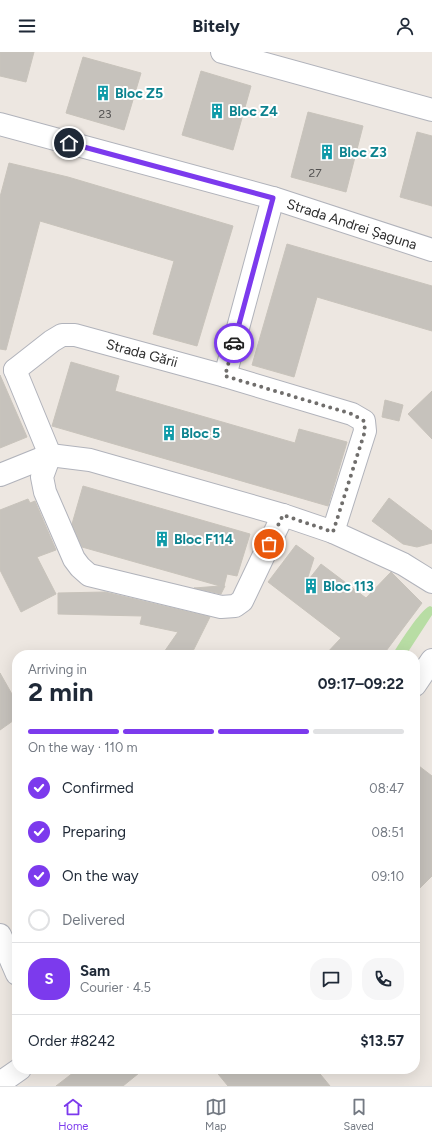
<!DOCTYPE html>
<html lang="en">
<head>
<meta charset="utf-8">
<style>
  body { margin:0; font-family:Figtree,sans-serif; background:#f6f6f7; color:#1f2937; height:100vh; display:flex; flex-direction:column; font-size:15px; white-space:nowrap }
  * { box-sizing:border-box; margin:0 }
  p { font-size:13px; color:#747a83 }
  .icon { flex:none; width:22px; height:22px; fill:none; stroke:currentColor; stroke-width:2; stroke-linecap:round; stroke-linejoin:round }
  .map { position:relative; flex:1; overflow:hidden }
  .details { position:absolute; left:12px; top:598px; width:408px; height:424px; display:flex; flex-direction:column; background:#fff; border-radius:16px; box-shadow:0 4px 16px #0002 }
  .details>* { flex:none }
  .pin { position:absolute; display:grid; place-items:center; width:34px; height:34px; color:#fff; margin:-17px; border:2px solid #fff; border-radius:50%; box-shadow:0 1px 4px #0007 }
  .courier { position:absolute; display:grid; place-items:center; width:40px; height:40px; margin:-20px; border:3px solid #7c3aed; border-radius:50%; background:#fff; color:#222; box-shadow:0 1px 5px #0007 }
  .headline em { font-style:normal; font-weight:700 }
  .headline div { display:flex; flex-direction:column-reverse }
  .headline { display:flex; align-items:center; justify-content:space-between; height:68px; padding:0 16px }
  h1 { font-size:26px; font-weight:700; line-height:30px }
  .bar { display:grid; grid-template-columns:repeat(4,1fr); gap:6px 4px; align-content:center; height:48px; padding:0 16px }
  .bar i { height:5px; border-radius:3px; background:#e0e1e3 }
  .bar .active { background:#7c3aed }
  .bar p { grid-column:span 4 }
  .line { display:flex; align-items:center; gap:10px; padding:0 16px; border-top:1px solid #e0e1e3 }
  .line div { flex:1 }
  .round { display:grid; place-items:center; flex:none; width:42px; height:42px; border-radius:16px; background:#f6f6f7 }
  ol { padding:0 16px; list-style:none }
  li { display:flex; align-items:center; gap:12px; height:44px }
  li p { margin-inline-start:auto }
  li .icon { padding:4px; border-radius:50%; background:#7c3aed; color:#fff; stroke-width:4 }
  li:last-child { color:#747a83 }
  li i { width:22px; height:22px; border:2px solid #e0e1e3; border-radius:50% }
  header { display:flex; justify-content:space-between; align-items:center; height:52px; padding:0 16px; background:#fff; font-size:18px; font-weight:700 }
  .tab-bar { display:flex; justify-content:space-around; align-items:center; height:56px; border-top:1px solid #e0e1e3; background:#fff; font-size:11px; color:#747a83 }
  .tab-bar a { display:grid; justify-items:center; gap:2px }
  .tab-bar .active { color:#7c3aed }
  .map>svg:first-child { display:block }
</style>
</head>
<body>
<header><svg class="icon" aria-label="menu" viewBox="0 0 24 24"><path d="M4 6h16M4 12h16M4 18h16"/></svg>Bitely<svg class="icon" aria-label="person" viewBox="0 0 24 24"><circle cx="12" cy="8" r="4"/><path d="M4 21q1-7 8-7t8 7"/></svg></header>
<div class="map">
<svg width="432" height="1034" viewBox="0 0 432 1034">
  <rect width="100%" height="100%" fill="#ede7e1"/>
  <path fill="#b8dda4" d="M 430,554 L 432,555 L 432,563 L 406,603 L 392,603 C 399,592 420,558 430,554 Z"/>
  <g fill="#c6c2bc" stroke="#c8c3bb">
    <polygon points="0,0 34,0 26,30 0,24"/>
    <polygon points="83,5 141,21 124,78 66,61"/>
    <polygon points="201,19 251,34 233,98 182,83"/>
    <polygon points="308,60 363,74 346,140 291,125"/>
    <polygon points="417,80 432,84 432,154 400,145"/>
    <polygon points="9,111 68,125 233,174 197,294 153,282 174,209 40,169 6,298 0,297 0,145"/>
    <polygon points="287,192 432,234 432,279 317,245 294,325 252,313"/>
    <polygon points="71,310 119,324 115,339 295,391 299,377 347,390 328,454 52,374"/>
    <polygon points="0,323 27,385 0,396"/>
    <polygon points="432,339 432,387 408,362"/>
    <polygon points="385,348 403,353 399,369 382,365"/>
    <polygon points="83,434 250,482 237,524 227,522 224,534 225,534 221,542 194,536 220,534 82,495 72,472"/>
    <polygon points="389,446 432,479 432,491 417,495 403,492 372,469"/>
    <polygon points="28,447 30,451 35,449 56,498 37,505 56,542 21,560 0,518 0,458"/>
    <polygon points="296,493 314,506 306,531 321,512 366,546 391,520 422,551 383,603 325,603 341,586 268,530"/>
    <polygon points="105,540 210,565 191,603 162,603 178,580 140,572 142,564 58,562 58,541"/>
    <polygon points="0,621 17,651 17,666 0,678"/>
    <polygon points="415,711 432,724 432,824 415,841"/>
    <polygon points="78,1017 144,1017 123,1034 56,1034"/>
    <polygon points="214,1017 316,1017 330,1034 228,1034"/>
  </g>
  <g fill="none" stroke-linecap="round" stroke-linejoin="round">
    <defs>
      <g id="street">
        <polyline points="222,0 432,58"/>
        <polyline points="0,72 273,146 432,198"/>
        <polyline points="15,318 52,289 62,283 75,283 225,324 352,362 364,369 365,379 333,480"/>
        <polyline points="15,318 50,403 42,425 45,440 74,507 80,515 89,523 221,555 235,554 242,549 283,463"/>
        <polyline points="225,324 273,146"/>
        <polyline points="0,423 50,403 90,408 283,463 333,480 403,512 432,530"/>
      </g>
      <g id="secondary">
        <polyline points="415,633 432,608"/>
        <polyline points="0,883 17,922"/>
        <polyline points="0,1031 20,1017"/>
      </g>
    </defs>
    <use href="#street" stroke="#b1b3bb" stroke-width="24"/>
    <use href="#secondary" stroke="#b1b3bb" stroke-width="24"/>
    <use href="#street" stroke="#fff" stroke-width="22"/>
    <use href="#secondary" stroke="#fff" stroke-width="22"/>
  </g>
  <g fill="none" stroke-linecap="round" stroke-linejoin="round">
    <polyline stroke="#706e6c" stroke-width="4" stroke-dasharray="0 7.2" points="234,291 225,324 352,362 364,369 365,379 333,480 283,463 269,492"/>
    <polyline stroke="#7c3aed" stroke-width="5" points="69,91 273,146 234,291"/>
  </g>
  <defs>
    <symbol id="building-bare" viewBox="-9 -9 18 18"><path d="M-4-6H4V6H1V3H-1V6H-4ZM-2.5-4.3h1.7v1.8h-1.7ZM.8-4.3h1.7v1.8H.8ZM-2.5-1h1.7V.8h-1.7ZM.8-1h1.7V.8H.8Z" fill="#0f9aa8" stroke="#fff" stroke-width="2.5" paint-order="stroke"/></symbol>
  </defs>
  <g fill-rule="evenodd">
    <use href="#building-bare" x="92" y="30" width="22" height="22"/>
    <use href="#building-bare" x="206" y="48" width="22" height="22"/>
    <use href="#building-bare" x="316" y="89" width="22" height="22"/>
    <use href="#building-bare" x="158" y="370" width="22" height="22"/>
    <use href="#building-bare" x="151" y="476" width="22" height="22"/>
    <use href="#building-bare" x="300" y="523" width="22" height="22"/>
  </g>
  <g text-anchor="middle" stroke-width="4" stroke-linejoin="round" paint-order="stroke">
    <g font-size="12" fill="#535251">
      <text x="105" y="66">23</text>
      <text x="315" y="125">27</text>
    </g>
    <g font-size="14" font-weight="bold" fill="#0d838f" stroke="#fff" text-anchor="start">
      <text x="115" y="46">Bloc Z5</text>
      <text x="229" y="64">Bloc Z4</text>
      <text x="339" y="105">Bloc Z3</text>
      <text x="181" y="386">Bloc 5</text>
      <text x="174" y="492">Bloc F114</text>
      <text x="323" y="539">Bloc 113</text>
    </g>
    <g font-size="14" fill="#2d2d2d" stroke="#fff">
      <text transform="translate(352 172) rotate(18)" y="5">Strada Andrei Șaguna</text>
      <text transform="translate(142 301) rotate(15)" y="5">Strada Gării</text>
    </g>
  </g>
</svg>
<div class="pin" style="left:269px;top:492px;background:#ea580c"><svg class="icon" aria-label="bag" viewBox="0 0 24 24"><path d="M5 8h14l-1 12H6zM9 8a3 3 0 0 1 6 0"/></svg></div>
<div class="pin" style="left:69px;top:91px;background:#1f2937"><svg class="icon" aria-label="home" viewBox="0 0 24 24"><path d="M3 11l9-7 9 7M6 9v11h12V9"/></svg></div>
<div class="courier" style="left:234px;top:291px"><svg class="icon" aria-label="car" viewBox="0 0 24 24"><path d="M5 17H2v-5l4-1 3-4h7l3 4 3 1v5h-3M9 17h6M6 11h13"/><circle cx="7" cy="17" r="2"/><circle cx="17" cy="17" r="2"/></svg></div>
<section class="details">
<div class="headline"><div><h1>2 min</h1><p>Arriving in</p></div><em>09:17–09:22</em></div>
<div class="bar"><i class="active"></i><i class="active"></i><i class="active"></i><i></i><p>On the way · 110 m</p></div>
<ol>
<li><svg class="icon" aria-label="check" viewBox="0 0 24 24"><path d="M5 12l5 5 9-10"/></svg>Confirmed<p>08:47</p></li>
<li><svg class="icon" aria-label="check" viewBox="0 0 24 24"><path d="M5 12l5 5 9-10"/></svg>Preparing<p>08:51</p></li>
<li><svg class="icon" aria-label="check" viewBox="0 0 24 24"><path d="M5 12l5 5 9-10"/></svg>On the way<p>09:10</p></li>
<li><i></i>Delivered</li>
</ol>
<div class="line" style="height:72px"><b class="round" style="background:#7c3aed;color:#fff">S</b><div><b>Sam</b><p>Courier · 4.5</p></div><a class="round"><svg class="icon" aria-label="chat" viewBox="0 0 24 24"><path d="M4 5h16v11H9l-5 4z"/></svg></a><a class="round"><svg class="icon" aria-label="phone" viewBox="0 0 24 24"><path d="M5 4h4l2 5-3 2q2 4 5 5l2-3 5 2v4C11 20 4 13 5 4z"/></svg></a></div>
<div class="line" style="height:52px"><div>Order #8242</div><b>$13.57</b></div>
</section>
</div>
<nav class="tab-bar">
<a class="active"><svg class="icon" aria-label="home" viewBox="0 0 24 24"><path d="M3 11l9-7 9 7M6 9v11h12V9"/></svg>Home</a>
<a><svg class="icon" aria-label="map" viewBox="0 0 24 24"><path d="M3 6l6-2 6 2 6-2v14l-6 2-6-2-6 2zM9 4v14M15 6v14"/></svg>Map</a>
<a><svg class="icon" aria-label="saved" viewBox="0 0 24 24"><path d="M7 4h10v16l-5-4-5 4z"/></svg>Saved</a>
</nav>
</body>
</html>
